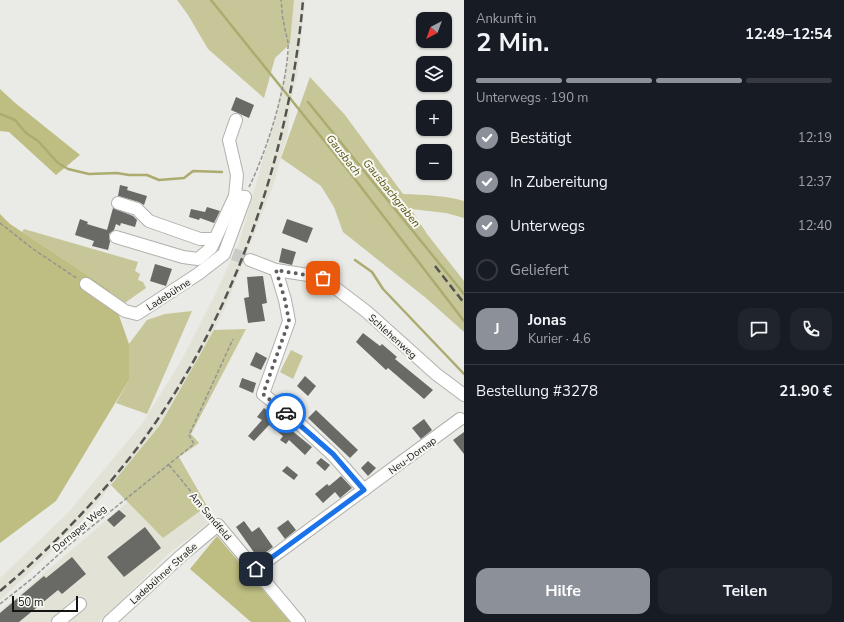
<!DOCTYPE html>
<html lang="de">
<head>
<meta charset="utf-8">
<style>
  body { margin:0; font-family:"Nunito Sans",sans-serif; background:#20242c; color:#f1f3f6; height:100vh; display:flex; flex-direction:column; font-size:15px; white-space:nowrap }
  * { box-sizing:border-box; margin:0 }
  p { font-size:13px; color:#9ea1a6 }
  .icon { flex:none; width:22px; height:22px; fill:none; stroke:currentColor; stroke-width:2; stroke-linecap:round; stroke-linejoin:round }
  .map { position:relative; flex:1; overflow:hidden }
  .side { display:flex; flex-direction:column; background:#171b24; width:380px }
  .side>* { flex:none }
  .needle { width:26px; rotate:221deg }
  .buttons { position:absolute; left:416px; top:12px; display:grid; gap:8px }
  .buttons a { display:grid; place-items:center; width:36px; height:36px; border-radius:8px; background:#171b24; box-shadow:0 1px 3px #0004; font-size:20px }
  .scale { position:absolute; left:12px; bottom:10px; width:66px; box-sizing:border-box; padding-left:4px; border:2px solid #141413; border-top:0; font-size:11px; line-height:14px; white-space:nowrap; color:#141413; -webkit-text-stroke:3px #f7f7f3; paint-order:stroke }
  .pin { position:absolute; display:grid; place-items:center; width:34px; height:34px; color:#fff; margin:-17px; border-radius:8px; box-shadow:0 2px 6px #0006 }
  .courier { position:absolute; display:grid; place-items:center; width:40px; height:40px; margin:-20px; border:3px solid #1a73e8; border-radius:50%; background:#fff; color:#222; box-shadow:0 1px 5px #0007 }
  .overview em { font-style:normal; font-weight:700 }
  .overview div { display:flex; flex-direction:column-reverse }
  .overview { display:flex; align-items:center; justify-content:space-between; height:68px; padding:0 12px }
  h1 { font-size:26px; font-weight:700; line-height:30px }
  .bar { display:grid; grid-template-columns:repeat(4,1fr); gap:6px 4px; align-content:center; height:48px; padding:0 12px }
  .bar i { height:5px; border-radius:3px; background:#363941 }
  .bar .current { background:#8c9099 }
  .bar p { grid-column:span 4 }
  .line { display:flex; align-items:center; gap:10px; padding:0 12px; border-top:1px solid #363941 }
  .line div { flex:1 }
  .round { display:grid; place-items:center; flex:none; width:42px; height:42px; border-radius:12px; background:#20242c }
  ol { padding:0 12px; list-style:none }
  li { display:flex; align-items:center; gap:12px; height:44px }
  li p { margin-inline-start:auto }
  li .icon { padding:4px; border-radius:50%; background:#8c9099; color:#fff; stroke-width:4 }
  li:last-child { color:#9ea1a6 }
  li i { width:22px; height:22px; border:2px solid #363941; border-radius:50% }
  .button { display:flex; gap:8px; margin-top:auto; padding:8px 12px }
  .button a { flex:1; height:46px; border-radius:12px; background:#8c9099; color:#fff; font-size:16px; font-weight:700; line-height:46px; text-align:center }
  .button a+a { background:#20242c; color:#f1f3f6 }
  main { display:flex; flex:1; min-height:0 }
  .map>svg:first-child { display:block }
</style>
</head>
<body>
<main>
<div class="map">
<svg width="464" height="622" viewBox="0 0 464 622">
  <rect width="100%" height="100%" fill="#eaeae6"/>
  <g fill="#e2e2d6">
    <polygon points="294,0 305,0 298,70 290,106 288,131 274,183 227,303 203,353 160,425 80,524 0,600 0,578 68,513 142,424 180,363 214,297 239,243 276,114 290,44"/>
    <polygon points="128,502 163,538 199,512 209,522 167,555 108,614 98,622 0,622 0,611"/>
  </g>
  <g fill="#c7c698">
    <polygon points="177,0 294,0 290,44 275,58 264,98 208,49 188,15"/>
    <path d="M 310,77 L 345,115 L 403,194 C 424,195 444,195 464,201 L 464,218 L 446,213 L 411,209 L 427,234 L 464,281 L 464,332 L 426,298 L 343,232 L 334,207 L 321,186 L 281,158 Z"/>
    <polygon points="24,229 138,262 135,271 140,274 138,280 143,282 146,288 122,305 115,302 110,290 22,232"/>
    <polygon points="192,311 147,414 116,403 129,380 129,344 147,320 165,314"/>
    <polygon points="246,329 191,434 199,443 179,457 207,506 163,538 111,485 160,425 214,330"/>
    <polygon points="291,350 303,356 293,379 280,372"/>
  </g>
  <g fill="#bebd82">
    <polygon points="0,89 14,102 80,155 56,175 9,132 0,131"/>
    <polygon points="0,214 10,224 110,290 129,344 129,380 56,501 0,543"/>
    <polygon points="217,536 290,622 251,622 190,569"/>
  </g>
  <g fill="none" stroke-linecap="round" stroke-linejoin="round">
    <g stroke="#acab70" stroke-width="2.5">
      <polyline points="211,0 351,174 464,321"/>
      <polyline points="308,102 464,294"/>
      <polyline points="0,114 15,120 26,133 38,141 58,163 68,169 89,174 117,173 129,175 147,175 159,180 184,178 193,171 222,172"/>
      <polyline points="355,260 372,272 383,289 464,374"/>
    </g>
  </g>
  <g fill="#696965">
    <polygon points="236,97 254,105 249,118 231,110"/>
    <polygon points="120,185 128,187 127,190 147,196 144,205 139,202 118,196"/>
    <polygon points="207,207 220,211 214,223 200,218 199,220 189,217 191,209 205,212"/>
    <polygon points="113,208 133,216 137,220 135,227 121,223 120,226 116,224 114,230 109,234 110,242 108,250 92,246 94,241 75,235 80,219 88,222 87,224 107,230"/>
    <polygon points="287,219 313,228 307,243 282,233"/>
    <polygon points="282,248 296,252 292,265 279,262"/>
    <polygon points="155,264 172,269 166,286 150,281"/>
    <polygon points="263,276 267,303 262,304 265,321 248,323 244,298 249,297 247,277"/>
    <polygon points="363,333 380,346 382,344 397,357 395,359 433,390 424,399 388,368 386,370 356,342"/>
    <polygon points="256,352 267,358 261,370 250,365"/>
    <polygon points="305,376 316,386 308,396 297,386"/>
    <polygon points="242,378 256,383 253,393 239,387"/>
    <polygon points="264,408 312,447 305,455 289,440 286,444 280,440 283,436 269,425 254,441 248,436 262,420 257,417"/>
    <polygon points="316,410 358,450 350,458 308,418"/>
    <polygon points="424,419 432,430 421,439 412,428"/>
    <polygon points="464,432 464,454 453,440"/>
    <polygon points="321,458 330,465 325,471 316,463"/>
    <polygon points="368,461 376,468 368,476 361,468"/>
    <polygon points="287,466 298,475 294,480 282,471"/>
    <polygon points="341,476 352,488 340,498 335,492 323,503 315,494 327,484 329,486"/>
    <polygon points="119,510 126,516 114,527 107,520"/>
    <polygon points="288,520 296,530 285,539 277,528"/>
    <polygon points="244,521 252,532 259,527 273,547 258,558 236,527"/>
    <polygon points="145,527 161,548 124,577 107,557"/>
    <polygon points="72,557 86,574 62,594 58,590 19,622 0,622 0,613 44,576 46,578"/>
  </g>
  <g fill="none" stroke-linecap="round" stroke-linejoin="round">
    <polyline stroke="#cacac6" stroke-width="12" stroke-dasharray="12 6" stroke-linecap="butt" points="233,254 250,260"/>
    <defs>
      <g id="minor">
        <polyline points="118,203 137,209 149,221 200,239 215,239"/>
        <polyline points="116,237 183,257 198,259 211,248 235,196 237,175 229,140 236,120"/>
        <polyline points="250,260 276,270 321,277 367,312 436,374 464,395"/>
        <polyline points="276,270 285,300 289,321 263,394 292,417 333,455 364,490"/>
        <polyline points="86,284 125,311 137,314 198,274 224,254 245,197 235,196"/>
        <polyline points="256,569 460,419"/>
        <polyline points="58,622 80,604"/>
        <polyline points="109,622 182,555 218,525 299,622"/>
      </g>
    </defs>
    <use href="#minor" stroke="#b1b1ad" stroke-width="14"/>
    <g stroke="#959592" stroke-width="1.5" stroke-dasharray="4 2" stroke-linecap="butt">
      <path d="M 249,187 C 266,153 287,87 288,48 C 289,40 285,33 284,24 C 282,17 282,8 281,0"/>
      <polyline points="0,223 33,249 78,279"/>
      <polyline points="169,465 212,517"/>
      <polyline points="0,604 34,577 70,544 194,444 189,435 233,339"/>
    </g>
    <use href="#minor" stroke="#fff" stroke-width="12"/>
    <g stroke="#545452" stroke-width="2.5" stroke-dasharray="8 4" stroke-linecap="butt">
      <polyline points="435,266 464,303"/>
      <path d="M 0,591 C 50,549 95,503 135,451 C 231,325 290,157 303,0"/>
    </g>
  </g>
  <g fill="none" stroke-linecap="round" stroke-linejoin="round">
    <polyline stroke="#5f5f5d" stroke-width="4" stroke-dasharray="0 7.2" points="286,413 263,394 289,321 285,300 276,270 323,278"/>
    <polyline stroke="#1a73e8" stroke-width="5" points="256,569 364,490 333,454 286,413"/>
  </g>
  <g text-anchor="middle" stroke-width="4" stroke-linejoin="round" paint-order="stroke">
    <g font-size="10" fill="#141413" stroke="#f7f7f3">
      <text transform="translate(168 294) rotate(-33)" y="4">Ladebühne</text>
      <text transform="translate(393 336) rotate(42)" y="4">Schlehenweg</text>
      <text transform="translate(412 455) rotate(-36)" y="4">Neu-Dornap</text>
      <text transform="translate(211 516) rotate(50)" y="4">Am Sandfeld</text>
      <text transform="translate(79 528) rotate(-40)" y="4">Dornaper Weg</text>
      <text transform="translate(163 573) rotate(-42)" y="4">Ladebühner Straße</text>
    </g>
    <g font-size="11" font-style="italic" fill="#56530c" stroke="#f7f7f3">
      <text transform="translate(344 155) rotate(52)" y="4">Gausbach</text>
      <text transform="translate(392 193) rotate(51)" y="4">Gausbachgraben</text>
    </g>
  </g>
</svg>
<div class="buttons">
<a><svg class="needle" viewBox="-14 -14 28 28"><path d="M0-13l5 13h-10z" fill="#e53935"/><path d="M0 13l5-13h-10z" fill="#9ea1a6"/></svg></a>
<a><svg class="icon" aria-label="layers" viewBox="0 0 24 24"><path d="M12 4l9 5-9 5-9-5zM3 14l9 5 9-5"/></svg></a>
<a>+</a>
<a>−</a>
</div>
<div class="scale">50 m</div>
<div class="pin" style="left:323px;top:278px;background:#ea580c"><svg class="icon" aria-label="bag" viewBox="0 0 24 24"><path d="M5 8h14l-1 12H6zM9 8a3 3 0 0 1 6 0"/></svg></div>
<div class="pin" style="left:256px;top:569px;background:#1f2937"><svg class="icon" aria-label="home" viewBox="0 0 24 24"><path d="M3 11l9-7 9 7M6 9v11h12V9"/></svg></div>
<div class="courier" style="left:286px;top:413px"><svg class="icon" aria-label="car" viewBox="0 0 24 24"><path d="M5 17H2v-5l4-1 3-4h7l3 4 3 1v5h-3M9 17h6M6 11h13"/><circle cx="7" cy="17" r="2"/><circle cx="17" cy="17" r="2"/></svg></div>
</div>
<section class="side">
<div class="overview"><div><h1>2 Min.</h1><p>Ankunft in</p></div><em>12:49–12:54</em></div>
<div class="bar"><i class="current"></i><i class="current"></i><i class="current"></i><i></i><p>Unterwegs · 190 m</p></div>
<ol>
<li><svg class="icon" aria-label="check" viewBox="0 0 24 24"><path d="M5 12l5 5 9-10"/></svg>Bestätigt<p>12:19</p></li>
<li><svg class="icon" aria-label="check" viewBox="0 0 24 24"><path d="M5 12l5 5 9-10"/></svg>In Zubereitung<p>12:37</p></li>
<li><svg class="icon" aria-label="check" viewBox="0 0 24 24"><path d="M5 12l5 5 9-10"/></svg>Unterwegs<p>12:40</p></li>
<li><i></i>Geliefert</li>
</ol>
<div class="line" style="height:72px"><b class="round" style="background:#8c9099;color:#fff">J</b><div><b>Jonas</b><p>Kurier · 4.6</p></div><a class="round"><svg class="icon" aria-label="chat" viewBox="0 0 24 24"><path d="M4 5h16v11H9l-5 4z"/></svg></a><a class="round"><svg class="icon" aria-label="phone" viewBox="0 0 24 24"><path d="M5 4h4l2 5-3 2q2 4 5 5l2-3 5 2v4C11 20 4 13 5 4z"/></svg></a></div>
<div class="line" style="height:52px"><div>Bestellung #3278</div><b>21.90 €</b></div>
<div class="button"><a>Hilfe</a><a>Teilen</a></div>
</section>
</main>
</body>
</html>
